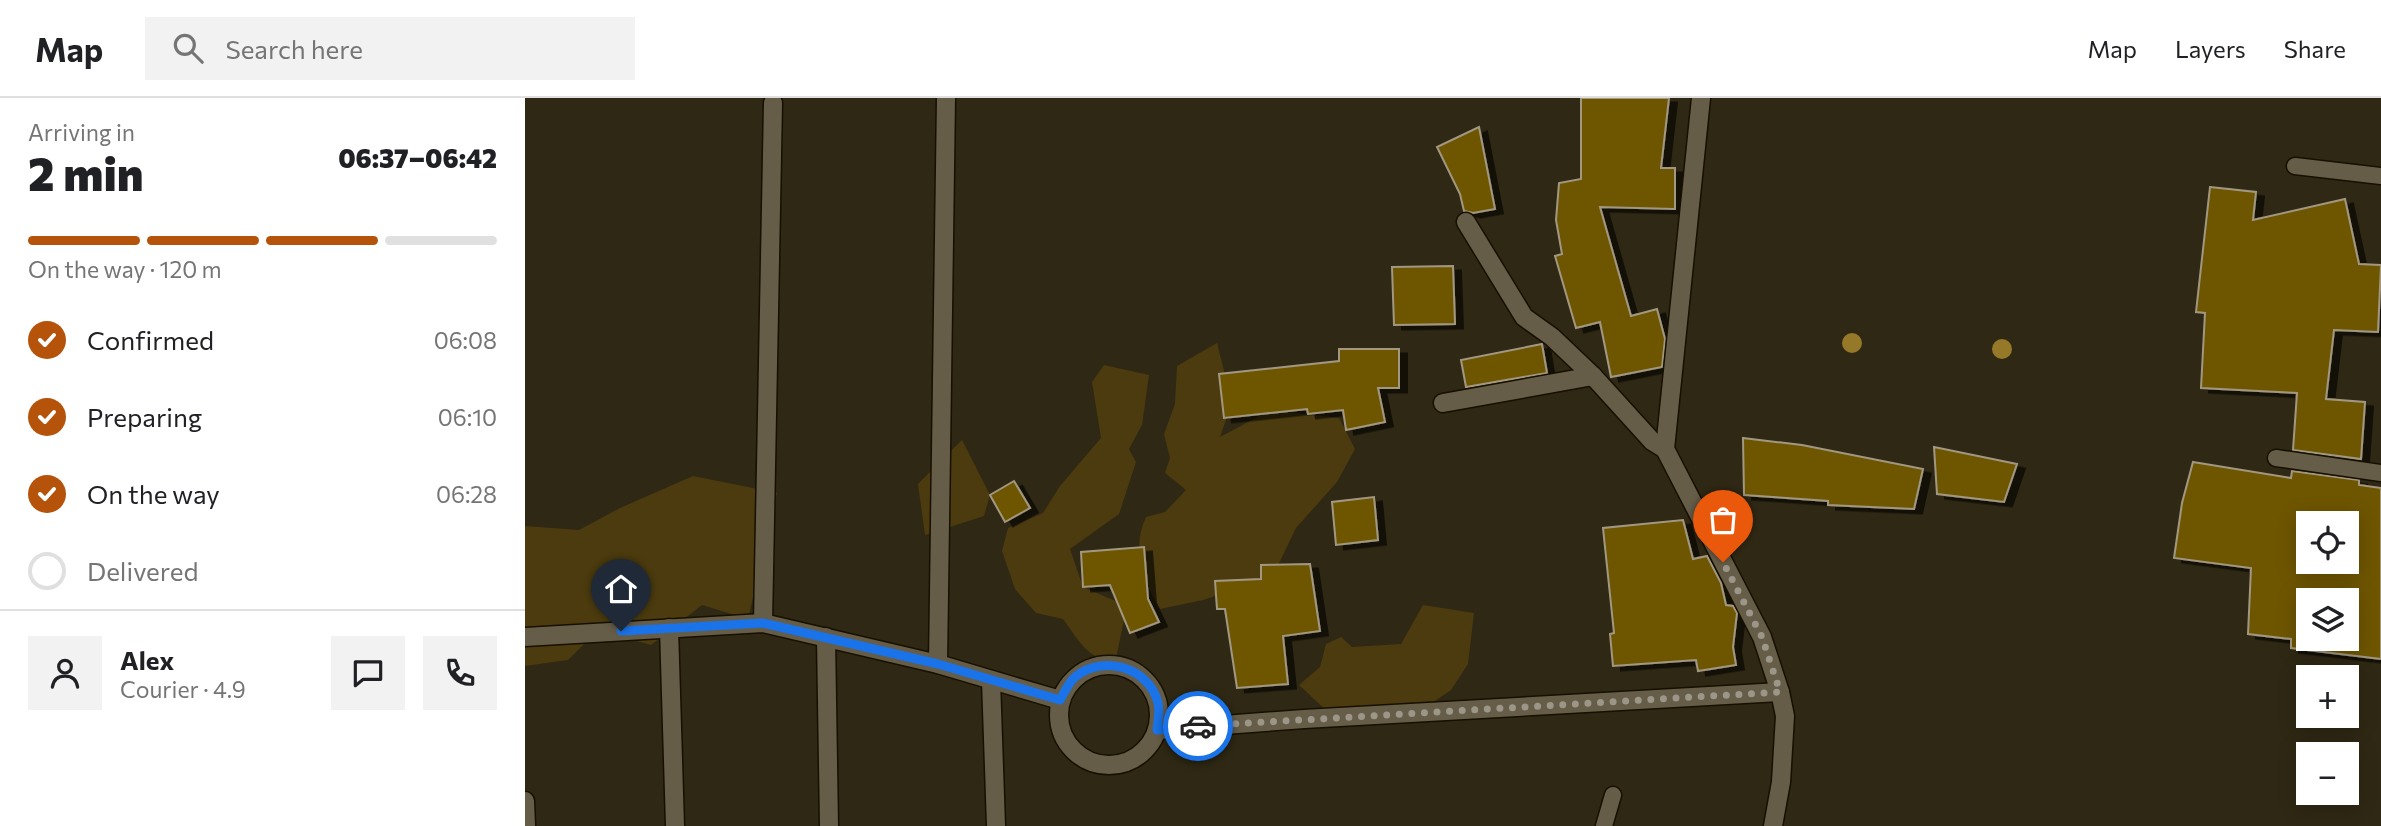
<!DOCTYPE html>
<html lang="en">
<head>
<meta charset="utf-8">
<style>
  body { margin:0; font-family:Commissioner,sans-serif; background:#f2f2f2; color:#202124; height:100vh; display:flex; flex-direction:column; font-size:26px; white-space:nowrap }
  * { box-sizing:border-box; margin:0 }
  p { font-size:23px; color:#757577 }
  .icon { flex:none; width:38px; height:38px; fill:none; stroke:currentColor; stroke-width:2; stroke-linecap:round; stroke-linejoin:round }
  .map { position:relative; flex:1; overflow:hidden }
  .panel { display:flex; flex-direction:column; background:#fff; width:525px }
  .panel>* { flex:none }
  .buttons { position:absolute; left:1771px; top:413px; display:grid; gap:14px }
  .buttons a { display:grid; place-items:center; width:63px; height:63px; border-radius:0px; background:#fff; box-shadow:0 4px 18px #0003; font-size:35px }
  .pin { position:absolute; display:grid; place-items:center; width:60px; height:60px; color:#fff; margin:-72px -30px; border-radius:50% 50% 50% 0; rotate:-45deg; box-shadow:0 0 7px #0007 }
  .pin .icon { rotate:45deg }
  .courier { position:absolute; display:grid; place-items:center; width:70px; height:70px; margin:-35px; border:5px solid #1a73e8; border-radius:50%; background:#fff; color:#222; box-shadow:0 2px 9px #0007 }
  .summary em { font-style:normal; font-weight:800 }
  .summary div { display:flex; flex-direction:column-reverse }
  .summary { display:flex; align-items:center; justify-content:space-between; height:119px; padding:0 28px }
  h1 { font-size:46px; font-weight:800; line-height:52px }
  .bar { display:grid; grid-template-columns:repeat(4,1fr); gap:10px 7px; align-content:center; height:84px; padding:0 28px }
  .bar i { height:9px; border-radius:5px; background:#e0e0e0 }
  .bar .active { background:#b45309 }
  .bar p { grid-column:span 4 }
  .line { display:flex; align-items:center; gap:18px; padding:0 28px; border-top:2px solid #e0e0e0 }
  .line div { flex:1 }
  .round { display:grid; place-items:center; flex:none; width:74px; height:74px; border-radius:0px; background:#f2f2f2 }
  ol { padding:0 28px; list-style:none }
  li { display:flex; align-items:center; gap:21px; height:77px }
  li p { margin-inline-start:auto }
  li .icon { padding:7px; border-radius:50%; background:#b45309; color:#fff; stroke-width:4 }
  li:last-child { color:#757577 }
  li i { width:38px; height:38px; border:4px solid #e0e0e0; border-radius:50% }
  header { display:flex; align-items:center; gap:42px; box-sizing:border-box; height:98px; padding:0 35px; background:#fff; border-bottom:2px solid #e0e0e0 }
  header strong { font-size:33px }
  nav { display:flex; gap:38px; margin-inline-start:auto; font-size:24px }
  .search { width:490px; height:63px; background:#f2f2f2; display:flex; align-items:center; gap:18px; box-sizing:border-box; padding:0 24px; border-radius:0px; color:#757577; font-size:26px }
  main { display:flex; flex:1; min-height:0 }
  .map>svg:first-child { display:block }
</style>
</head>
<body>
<header>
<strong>Map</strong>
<div class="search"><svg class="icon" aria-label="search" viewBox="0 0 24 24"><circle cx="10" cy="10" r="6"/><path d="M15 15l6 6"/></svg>Search here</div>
<nav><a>Map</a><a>Layers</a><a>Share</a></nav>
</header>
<main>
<section class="panel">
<div class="summary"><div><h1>2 min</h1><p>Arriving in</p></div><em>06:37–06:42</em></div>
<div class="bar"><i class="active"></i><i class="active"></i><i class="active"></i><i></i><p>On the way · 120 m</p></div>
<ol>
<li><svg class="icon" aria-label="check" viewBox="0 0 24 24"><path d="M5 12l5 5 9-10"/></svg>Confirmed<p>06:08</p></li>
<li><svg class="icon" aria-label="check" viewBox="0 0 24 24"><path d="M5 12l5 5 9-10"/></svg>Preparing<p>06:10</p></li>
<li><svg class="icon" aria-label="check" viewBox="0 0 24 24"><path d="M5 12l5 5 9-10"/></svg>On the way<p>06:28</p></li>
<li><i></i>Delivered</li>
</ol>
<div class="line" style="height:126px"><a class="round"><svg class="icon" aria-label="person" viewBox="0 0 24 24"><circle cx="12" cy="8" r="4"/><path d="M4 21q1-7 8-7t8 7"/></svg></a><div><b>Alex</b><p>Courier · 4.9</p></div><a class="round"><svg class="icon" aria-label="chat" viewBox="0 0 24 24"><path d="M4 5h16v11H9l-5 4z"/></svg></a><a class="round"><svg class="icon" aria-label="phone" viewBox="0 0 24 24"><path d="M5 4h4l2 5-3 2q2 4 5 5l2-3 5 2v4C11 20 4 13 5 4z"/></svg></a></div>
</section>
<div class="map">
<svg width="1856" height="728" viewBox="0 0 1856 728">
  <defs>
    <filter id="shadow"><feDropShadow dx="8" dy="4.5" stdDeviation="0" flood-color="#0009"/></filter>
  </defs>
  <rect width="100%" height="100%" fill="#2f2814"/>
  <g fill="#4b3b0e">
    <path d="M 692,245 L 707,305 L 695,339 L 746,312 L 814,320 L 830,351 L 812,384 L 771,430 L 747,480 L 678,502 L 635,511 C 618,483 606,450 621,419 L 640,414 L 661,392 L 640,375 L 645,360 L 639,336 L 650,306 L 652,268 Z"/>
    <path d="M 579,267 L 624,277 L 617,327 L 604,351 L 611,364 L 594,416 L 545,451 L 558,489 L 602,508 L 590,565 C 562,560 554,543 538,521 L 511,515 L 490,491 L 477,453 L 483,430 L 518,415 L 535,388 L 576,340 L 567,284 Z"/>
    <polygon points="437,342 465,397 459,418 400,437 393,386"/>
    <polygon points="168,378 252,395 223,521 177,507 126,547 73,532 43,562 0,568 0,428 54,432 95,410"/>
    <polygon points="898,507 949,515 943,566 926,592 885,620 804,615 774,587 795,569 801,546 816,539 827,549 876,546"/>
  </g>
  <g fill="#6e5500" stroke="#a29882" stroke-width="2" fill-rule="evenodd" filter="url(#shadow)">
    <polygon points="1056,0 1144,0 1136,70 1150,70 1150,111 1075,109 1106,218 1132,211 1140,241 1137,269 1086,279 1075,224 1051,230 1030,158 1037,156 1031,122 1034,85 1056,81"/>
    <polygon points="954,29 970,111 948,115 939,113 935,96 912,49"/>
    <polygon points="1685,89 1731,94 1728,122 1820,101 1834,166 1856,167 1853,234 1809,232 1801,301 1840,304 1836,361 1768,352 1772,295 1676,290 1680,215 1671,214"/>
    <polygon points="928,168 930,226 869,227 867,169"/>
    <polygon points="1017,246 1022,275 941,289 936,262"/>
    <polygon points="814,251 874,251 874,290 853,290 860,324 821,332 818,312 783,316 782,311 699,320 694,276 814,263"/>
    <polygon points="1218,340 1277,347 1398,371 1389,411 1303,407 1303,403 1219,397"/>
    <polygon points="1409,349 1492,366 1479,404 1412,396"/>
    <path d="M 1668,364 L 1766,380 L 1767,373 L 1834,382 L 1834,387 L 1856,390 L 1856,561 L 1766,550 L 1766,541 L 1723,536 L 1726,470 L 1649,460 L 1657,405 ZM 1783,425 L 1822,425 L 1822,464 L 1783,464 ZM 1783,502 L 1822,502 L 1822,541 L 1783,541 Z"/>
    <polygon points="489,383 505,410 480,424 465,397"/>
    <polygon points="849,399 853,442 811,447 807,404"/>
    <polygon points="1158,422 1168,461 1182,458 1196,485 1201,507 1208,508 1212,515 1208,549 1211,567 1173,573 1171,562 1088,568 1085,536 1089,535 1078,430"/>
    <polygon points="619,449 623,501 634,524 605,535 585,487 558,489 556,454"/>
    <polygon points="785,466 795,533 758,538 763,586 712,590 700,511 692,511 690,483 736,481 736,467"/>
  </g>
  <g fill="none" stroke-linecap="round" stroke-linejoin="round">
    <defs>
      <g id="lane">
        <polyline points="1770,68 1856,78"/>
        <polyline points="1751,360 1856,375"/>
        <polyline points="1079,728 1088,697"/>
      </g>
      <g id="street">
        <polyline points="1176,0 1140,351 1237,539 1255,594 1260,618 1256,684 1248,728"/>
        <polyline points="941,124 999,219 1027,239 1068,278 1127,343 1140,351"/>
        <polyline points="918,305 1068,278"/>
        <polyline points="238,525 248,5"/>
        <polyline points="144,530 150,728"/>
        <polyline points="0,539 238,525 413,566 535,602"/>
        <polyline points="301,539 304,728"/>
        <polyline points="413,566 421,0"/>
        <circle cx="584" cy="617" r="50"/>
        <polyline points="466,582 471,728"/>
        <polyline points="632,632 779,621 1255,594"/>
        <polyline points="0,703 1,728"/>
      </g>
    </defs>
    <use href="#lane" stroke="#171001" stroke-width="19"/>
    <use href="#street" stroke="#171001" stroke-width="21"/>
    <use href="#lane" stroke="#665d48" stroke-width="16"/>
    <use href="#street" stroke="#665d48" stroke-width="18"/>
  </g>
  <g fill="#957828">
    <circle cx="1327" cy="245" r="10"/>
    <circle cx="1477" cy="251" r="10"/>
  </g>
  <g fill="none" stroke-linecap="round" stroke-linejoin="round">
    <polyline stroke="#9c9688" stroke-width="7" stroke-dasharray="0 12.6" points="673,628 1255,594 1237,539 1198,464"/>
    <path stroke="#1a73e8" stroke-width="9" d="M 96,533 L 238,525 L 413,566 L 535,602 C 539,595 544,584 550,579 C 578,556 624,569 633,605 C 635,612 633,624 632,632 L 673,628"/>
  </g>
</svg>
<div class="buttons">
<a><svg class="icon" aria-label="locate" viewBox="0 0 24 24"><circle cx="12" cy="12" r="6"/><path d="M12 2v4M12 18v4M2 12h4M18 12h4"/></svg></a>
<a><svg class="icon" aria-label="layers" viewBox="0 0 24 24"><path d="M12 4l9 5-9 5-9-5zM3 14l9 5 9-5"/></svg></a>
<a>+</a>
<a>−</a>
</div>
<div class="pin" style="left:1198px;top:464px;background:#ea580c"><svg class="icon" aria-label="bag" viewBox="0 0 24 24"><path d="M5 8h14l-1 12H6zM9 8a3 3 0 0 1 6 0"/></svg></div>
<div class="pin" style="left:96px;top:533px;background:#1f2937"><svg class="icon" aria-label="home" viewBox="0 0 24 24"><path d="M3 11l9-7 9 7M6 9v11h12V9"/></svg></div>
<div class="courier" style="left:673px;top:628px"><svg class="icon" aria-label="car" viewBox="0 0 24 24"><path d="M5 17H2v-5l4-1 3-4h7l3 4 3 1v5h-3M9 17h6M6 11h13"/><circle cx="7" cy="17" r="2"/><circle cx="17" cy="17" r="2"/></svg></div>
</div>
</main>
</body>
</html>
